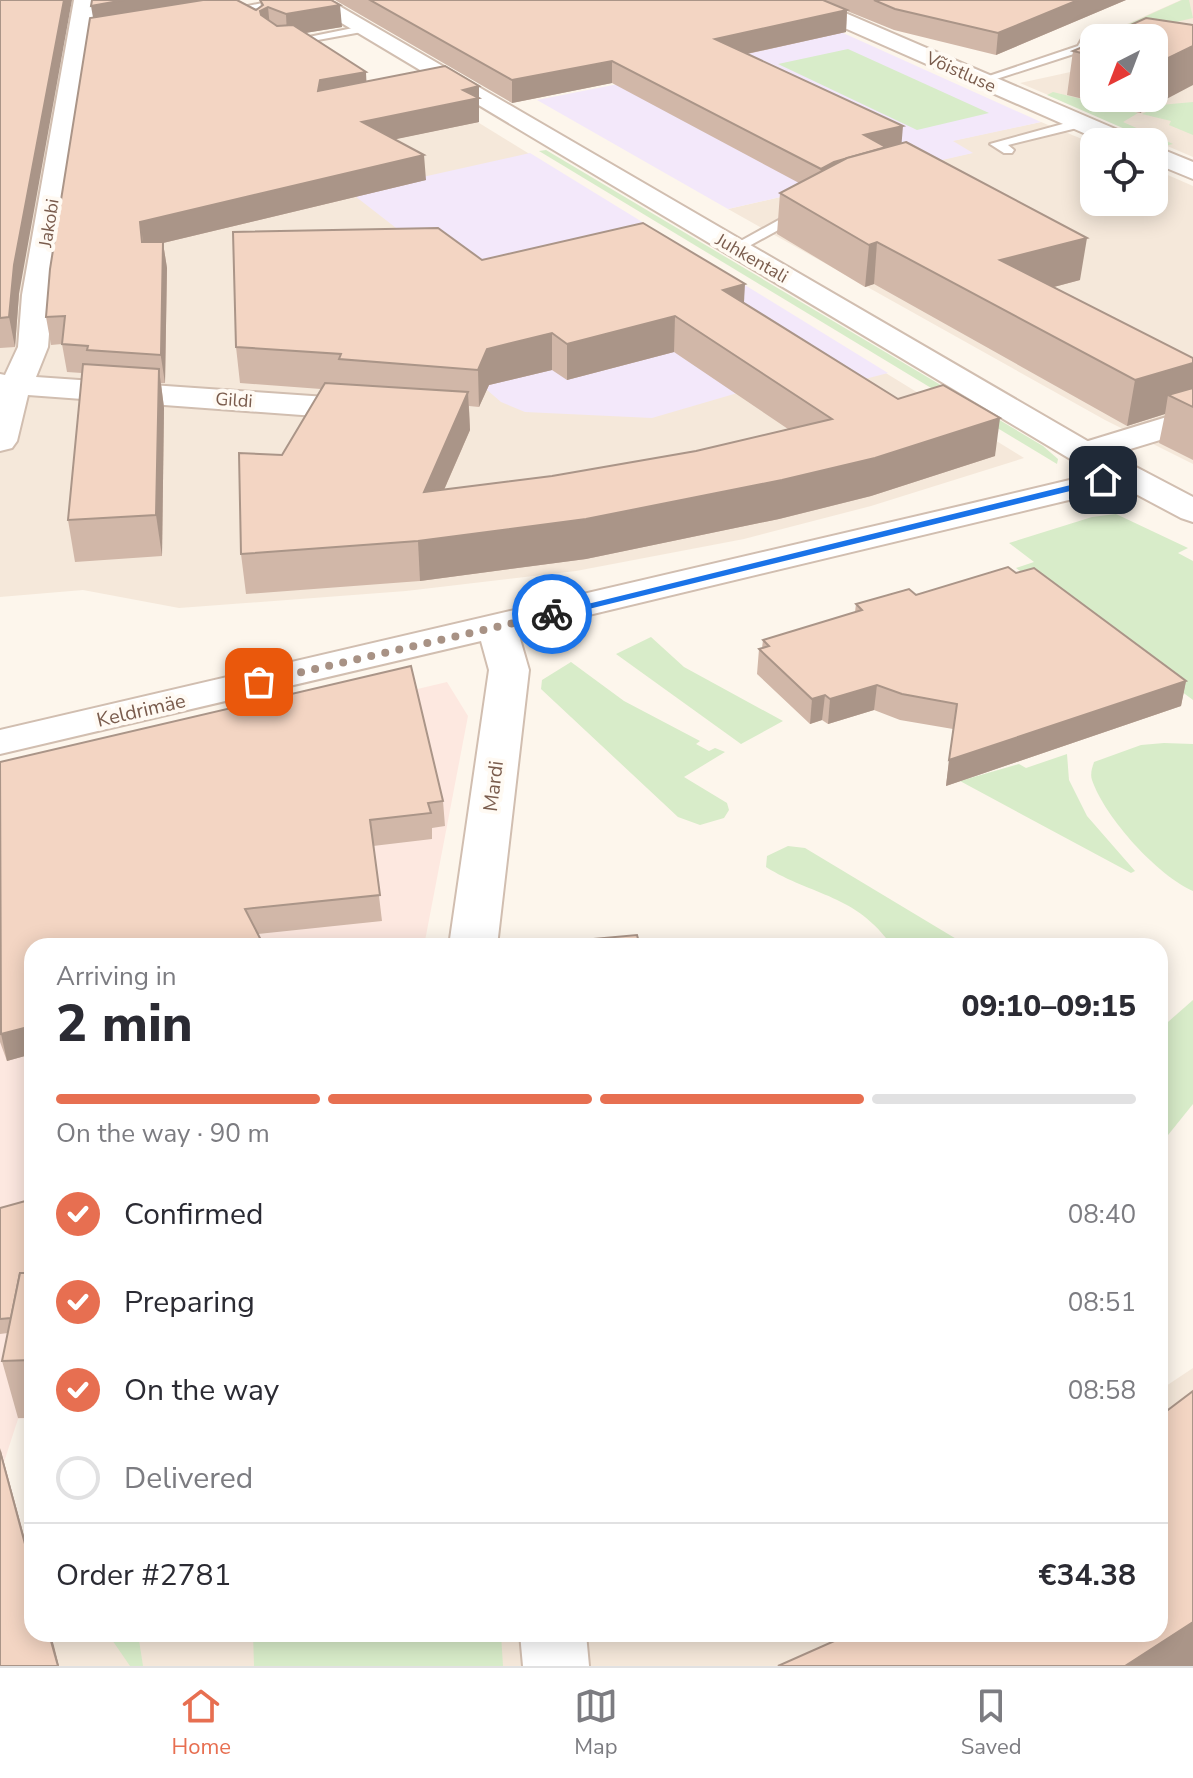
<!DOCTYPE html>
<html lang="en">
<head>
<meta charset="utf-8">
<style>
  body { margin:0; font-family:"Nunito Sans",sans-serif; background:#f2f2f3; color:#2b2b33; height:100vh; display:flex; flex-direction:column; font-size:30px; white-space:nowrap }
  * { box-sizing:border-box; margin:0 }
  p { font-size:26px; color:#7c7c81 }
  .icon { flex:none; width:44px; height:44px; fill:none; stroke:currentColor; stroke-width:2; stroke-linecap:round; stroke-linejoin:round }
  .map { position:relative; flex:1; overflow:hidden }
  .side { position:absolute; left:24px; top:938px; width:1144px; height:704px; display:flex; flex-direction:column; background:#fff; border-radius:24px; box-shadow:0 4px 20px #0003 }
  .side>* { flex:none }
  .needle { width:52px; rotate:222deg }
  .tools { position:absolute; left:1080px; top:24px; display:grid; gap:16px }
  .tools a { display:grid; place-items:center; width:88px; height:88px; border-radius:16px; background:#fff; box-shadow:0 4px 20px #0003; font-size:40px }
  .pin { position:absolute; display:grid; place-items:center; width:68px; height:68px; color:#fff; margin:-34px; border-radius:16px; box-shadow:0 4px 12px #0006 }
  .courier { position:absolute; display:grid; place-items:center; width:80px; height:80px; margin:-40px; border:6px solid #1a73e8; border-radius:50%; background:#fff; color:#222; box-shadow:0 2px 10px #0007 }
  .summary em { font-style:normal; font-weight:800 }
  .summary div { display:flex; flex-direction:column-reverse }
  .summary { display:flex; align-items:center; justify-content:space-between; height:136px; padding:0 32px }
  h1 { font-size:52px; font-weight:800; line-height:60px }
  .bar { display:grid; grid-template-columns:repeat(4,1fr); gap:12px 8px; align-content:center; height:96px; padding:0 32px }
  .bar i { height:10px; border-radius:6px; background:#e1e1e2 }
  .bar .on { background:#e76f51 }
  .bar p { grid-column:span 4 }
  .line { display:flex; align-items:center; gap:20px; padding:0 32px; border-top:2px solid #e1e1e2 }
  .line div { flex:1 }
  ol { padding:0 32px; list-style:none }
  li { display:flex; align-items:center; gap:24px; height:88px }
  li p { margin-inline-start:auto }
  li .icon { padding:8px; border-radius:50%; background:#e76f51; color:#fff; stroke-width:4 }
  li:last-child { color:#7c7c81 }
  li i { width:44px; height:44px; border:4px solid #e1e1e2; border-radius:50% }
  .tabs { display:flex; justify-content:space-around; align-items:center; height:112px; border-top:2px solid #e1e1e2; background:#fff; font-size:22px; color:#7c7c81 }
  .tabs a { display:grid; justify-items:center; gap:4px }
  .tabs .on { color:#e76f51 }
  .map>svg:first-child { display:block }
</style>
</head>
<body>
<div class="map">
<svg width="1193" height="1666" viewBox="0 0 1193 1666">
  <rect width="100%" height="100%" fill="#fdf6ec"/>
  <g fill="#f5e8da">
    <polygon points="0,0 49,65 145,48 432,94 1024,458 871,506 744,539 576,571 406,591 179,608 83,590 0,597"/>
    <polygon points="1181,0 1193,0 1193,157 1020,83 1075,71 1094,98 1154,98 1154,38 1100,36"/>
    <polygon points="1041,122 1094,144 1094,202 1154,202 1154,169 1193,186 1193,464 1105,420 728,209 971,153 951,141"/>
    <polygon points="1193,1368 1193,1666 50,1666 56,1634 1160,1634 1160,1390"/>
  </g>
  <polygon fill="#fde8e0" points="447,682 468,716 424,946 32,946 32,1418 18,1419 4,1462 32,1565 32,1634 51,1634 59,1666 0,1666 0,788"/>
  <g fill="#f3e8fa">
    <polygon points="770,0 1041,122 953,141 973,153 728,209 537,100 679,72"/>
    <polygon points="530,153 888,373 823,390 799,375 652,418 525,412 501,402 436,346 440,262 351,193"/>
  </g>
  <g fill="#d8ecc9">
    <polygon points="1182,0 1189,0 1193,18 1109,38 1102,36"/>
    <polygon points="848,49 989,113 917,130 778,64"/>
    <polygon points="1053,92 1138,113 1123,122 1173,144 1164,146 1047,95"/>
    <polygon points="1193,102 1193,135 1169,125 1171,121 1142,114 1160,105"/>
    <polygon points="546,150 1043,446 1058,459 1057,464 539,151"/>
    <polygon points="1116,514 1188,548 1178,553 1193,561 1193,700 1016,568 1034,562 1009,543 1092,517"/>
    <polygon points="651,637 684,667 783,721 741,744 616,654"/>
    <polygon points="571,662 624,701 700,741 696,744 709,751 715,748 725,752 684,777 727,803 729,810 724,818 700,825 678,817 541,689 542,680"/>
    <path d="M 1164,743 L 1193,744 L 1193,891 C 1158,876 1105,818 1092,780 C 1090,774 1092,768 1094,762 L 1141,745 Z"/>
    <polygon points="1067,754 1069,780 1087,816 1135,871 1131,873 960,781 1019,764 1026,768"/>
    <path d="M 788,846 L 805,848 L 968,946 L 892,946 C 856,894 812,896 766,867 L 767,856 Z"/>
    <polygon points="1193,1000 1193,1104 1160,1145 1160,1029"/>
    <polygon points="108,1634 138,1634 143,1666 130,1666"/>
    <polygon points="253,1634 501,1634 503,1666 254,1666"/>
  </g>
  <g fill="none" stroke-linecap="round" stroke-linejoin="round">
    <defs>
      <g id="service">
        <polygon points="277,0 301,0 223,15 218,12"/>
        <polygon points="363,26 368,29 367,31 285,46 279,43"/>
        <polygon points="1083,37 1093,39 1086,50 984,83 974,81 1078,46"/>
        <polygon points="1081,119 1087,123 1085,126 1008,145 1014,150 1012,153 1004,153 990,144"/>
        <polygon points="804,206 809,207 809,213 740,251 728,248"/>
      </g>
      <g id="minor">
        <polygon points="74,0 96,0 52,295 48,347 36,377 370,400 381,403 386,410 381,417 370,420 28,395 17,441 12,448 0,451 0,374 5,375 18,347 22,295"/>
        <polygon points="786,0 815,0 1134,137 1138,142 1104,142 790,4"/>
        <polygon points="1154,146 1193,162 1193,179 1154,163"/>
        <polygon points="1193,409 1193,430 1084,463 1072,460 1067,453 1072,446"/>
        <polygon points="1121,463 1133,466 1138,473 1133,480 1098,493 518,632 529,670 497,946 449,946 489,670 481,641 0,754 0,730 969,504 1074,479"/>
        <polygon points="520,1634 586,1634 589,1666 523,1666"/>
      </g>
      <polygon id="tertiary" points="303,0 329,0 1096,446 1193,497 1193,522 1181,518 1072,460"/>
    </defs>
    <use href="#service" stroke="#d1beb0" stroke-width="4"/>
    <use href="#minor" stroke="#d1beb0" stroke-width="4"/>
    <use href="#tertiary" stroke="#d1beb0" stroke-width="4"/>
    <use href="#service" fill="#fff" fill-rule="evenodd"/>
    <use href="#minor" fill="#fff" fill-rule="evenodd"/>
    <use href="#tertiary" fill="#fff" fill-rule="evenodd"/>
  </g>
  <g fill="#d1b7a8" fill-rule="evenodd">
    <polygon points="0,0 19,294 15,347 0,348"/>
    <polygon points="260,0 342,27 305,33 366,72 366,82 479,86 479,122 395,139 426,180 163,243 167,268 165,383 161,383 164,408 162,556 75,562 68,520 82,373 67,372 62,344 51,345 46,317 93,18 256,10 261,7"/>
    <polygon points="335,0 1126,0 996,55 894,30 847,11 846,32 747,54 901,143 1080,280 1054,287 1193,358 1193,460 1159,443 1165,414 1127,426 874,284 865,287 777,234 780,193 799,183 612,83 512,103"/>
    <polygon points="1094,42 1094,98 1154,98 1140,113 1067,95 1073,51"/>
    <path d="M 482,260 L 744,303 L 898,399 L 995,456 L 871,496 L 779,519 L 586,559 L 420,581 L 246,594 L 241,554 L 282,455 L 321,389 L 240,383 L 236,347 ZM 674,352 L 788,429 L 696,451 L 552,476 L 444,490 L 470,430 L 469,406 L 479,407 L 489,385 L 552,370 L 567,380 Z"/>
    <polygon points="1016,573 1186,681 1181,706 946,786 953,729 900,720 874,710 828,724 822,720 810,724 757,674 759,649 762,648 763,640 855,612 856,604 916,595"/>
    <polygon points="0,762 443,801 445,826 432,828 432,839 373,846 382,921 258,934 32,946 32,1054 7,1061 0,1042"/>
    <polygon points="0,1208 32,1213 32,1418 18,1418 2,1361 8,1333 0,1334"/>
  </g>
  <g fill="#aa9588">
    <polygon points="64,0 72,0 19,294 15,347 9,317 14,265"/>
    <polygon points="124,0 225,0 95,29 91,6"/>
    <polygon points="1078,0 1126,0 996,55 998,33"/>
    <polygon points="340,5 342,27 287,36 286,14"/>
    <polygon points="268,7 270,28 262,33 260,11"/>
    <polygon points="847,10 846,32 714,61 715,39"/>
    <polygon points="1193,46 1193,85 1140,113 1142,98 1154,98 1154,65"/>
    <polygon points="612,61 612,83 512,103 512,80"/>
    <polygon points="366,72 367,94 318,91 320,80"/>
    <polygon points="479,86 479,122 363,146 362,122 463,90"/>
    <polygon points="903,126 901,150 819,193 821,169 864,135"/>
    <polygon points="424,155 426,180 163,243 167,268 165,383 140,222"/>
    <polygon points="1087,238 1080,280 994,303 1000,260"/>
    <polygon points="877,242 874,284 865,287 869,245"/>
    <polygon points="745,284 743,320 723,290"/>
    <polygon points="675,316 674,352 567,380 567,344"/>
    <polygon points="552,333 552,370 489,385 479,407 478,370 487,349"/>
    <polygon points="1193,363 1193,393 1168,395 1165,414 1127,426 1135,380"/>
    <polygon points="159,369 164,408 162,556 156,515"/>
    <polygon points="468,392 470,430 426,531 424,492"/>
    <polygon points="1000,418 995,456 871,496 779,519 586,559 420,581 418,541"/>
    <polygon points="1186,681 1181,706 946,786 949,760"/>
    <polygon points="877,685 874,710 828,724 830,699"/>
    <polygon points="825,695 822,720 810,724 812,699"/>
    <polygon points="32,1026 32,1054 7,1061 1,1034"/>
    <polygon points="0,1448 32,1565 32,1570 0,1451"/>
    <polygon points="1193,1622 1193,1666 1125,1666"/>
    <polygon points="49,1634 51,1634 59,1666 58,1666"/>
  </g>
  <g fill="#f3d5c3" stroke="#aa9588" stroke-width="2">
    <polygon points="0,0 64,0 14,265 9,317 0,318"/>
    <polygon points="92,0 124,0 91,6"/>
    <polygon points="203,0 237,0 256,10 263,5 260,0 331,0 340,5 286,14 268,7 260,11 261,15 277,26 293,25 366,72 320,80 318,91 445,66 479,86 463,90 479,98 362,122 424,155 140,222 142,242 163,242 161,355 87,350 88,346 62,344 65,316 46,317 50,269 90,18"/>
    <polygon points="370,0 823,0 847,10 715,39 903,126 864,135 886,147 834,162 821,169 612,61 512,80"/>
    <polygon points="874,0 1078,0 998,33 895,9"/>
    <polygon points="1146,18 1193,25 1193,46 1154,65 1154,38 1102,38"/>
    <polygon points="1094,42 1094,56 1073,51"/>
    <polygon points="906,142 1087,238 1000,260 1193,358 1193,363 1135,380 877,242 869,245 780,193 847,158"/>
    <polygon points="643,223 745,284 723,290 898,399 943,385 1000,418 875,458 782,480 586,519 418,541 241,554 239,453 282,455 325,383 468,392 424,492 552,476 696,451 832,419 675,316 567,344 552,333 487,349 478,370 339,359 341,354 236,347 233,232 438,228 482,260"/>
    <polygon points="83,364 159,369 156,515 68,520"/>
    <polygon points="1193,388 1193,407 1168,395"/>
    <polygon points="1008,567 1016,573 1034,568 1186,681 949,760 957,704 902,694 877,685 830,699 825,695 812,699 759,649 769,646 763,640 862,610 856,604 909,589 916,595"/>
    <polygon points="411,666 443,801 428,803 431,813 370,820 380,895 245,909 264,946 32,946 32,1026 1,1034 0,762"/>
    <polygon points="637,935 640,946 526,945"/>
    <polygon points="29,1200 32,1215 32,1273 20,1273 11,1318 0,1319 0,1208"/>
    <polygon points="20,1273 32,1273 32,1360 2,1361"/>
    <polygon points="1193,1391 1193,1622 1125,1666 778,1666 850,1634 1160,1634 1160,1416"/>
    <polygon points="0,1451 32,1570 32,1634 49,1634 58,1666 0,1666"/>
  </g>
  <polygon fill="#1a73e8" points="1103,477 1107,478 1107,482 552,618 547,614"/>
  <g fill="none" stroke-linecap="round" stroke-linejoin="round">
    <polyline stroke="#a89285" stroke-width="8" stroke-dasharray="0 14.4" points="259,682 552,614"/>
  </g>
  <g text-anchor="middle" stroke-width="8" stroke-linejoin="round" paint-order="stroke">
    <g font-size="18" fill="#7a5c4d" stroke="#fffaf3">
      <text transform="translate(961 72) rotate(24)" y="6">Võistluse</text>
      <text transform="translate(49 223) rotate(-81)" y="6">Jakobi</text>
      <text transform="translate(752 258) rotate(30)" y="6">Juhkentali</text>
      <text transform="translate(234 400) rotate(4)" y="6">Gildi</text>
    </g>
    <g font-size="20" fill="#7a5c4d" stroke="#fffaf3">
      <text transform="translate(141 710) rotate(-13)" y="7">Keldrimäe</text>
      <text transform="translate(493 786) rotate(-83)" y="7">Mardi</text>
    </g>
  </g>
</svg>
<div class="tools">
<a><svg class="needle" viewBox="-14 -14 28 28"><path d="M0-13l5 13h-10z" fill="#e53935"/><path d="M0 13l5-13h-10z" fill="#7c7c81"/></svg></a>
<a><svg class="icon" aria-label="locate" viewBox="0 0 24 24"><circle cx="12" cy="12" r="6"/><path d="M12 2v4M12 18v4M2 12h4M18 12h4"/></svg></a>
</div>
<div class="pin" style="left:259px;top:682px;background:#ea580c"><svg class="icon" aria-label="bag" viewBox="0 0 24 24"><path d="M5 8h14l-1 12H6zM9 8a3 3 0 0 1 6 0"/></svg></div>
<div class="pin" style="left:1103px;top:480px;background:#1f2937"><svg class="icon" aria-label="home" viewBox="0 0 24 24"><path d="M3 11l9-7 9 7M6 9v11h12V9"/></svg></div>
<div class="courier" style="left:552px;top:614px"><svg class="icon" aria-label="bike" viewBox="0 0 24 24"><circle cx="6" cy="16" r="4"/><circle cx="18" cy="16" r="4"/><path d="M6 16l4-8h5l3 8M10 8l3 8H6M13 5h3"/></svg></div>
<section class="side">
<div class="summary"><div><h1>2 min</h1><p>Arriving in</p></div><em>09:10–09:15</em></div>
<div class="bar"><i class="on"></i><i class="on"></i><i class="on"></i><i></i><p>On the way · 90 m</p></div>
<ol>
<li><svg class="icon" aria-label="check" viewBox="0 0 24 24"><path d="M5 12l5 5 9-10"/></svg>Confirmed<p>08:40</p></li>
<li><svg class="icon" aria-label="check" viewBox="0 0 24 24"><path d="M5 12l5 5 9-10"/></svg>Preparing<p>08:51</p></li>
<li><svg class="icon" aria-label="check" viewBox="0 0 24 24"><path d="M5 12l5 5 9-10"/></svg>On the way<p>08:58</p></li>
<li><i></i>Delivered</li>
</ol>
<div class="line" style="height:104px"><div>Order #2781</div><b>€34.38</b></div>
</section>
</div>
<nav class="tabs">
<a class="on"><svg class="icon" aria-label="home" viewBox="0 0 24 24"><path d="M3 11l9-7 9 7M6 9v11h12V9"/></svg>Home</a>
<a><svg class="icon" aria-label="map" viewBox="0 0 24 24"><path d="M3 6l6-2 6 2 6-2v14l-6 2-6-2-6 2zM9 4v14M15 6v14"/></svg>Map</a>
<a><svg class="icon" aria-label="saved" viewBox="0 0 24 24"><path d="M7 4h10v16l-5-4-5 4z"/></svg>Saved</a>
</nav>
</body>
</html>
